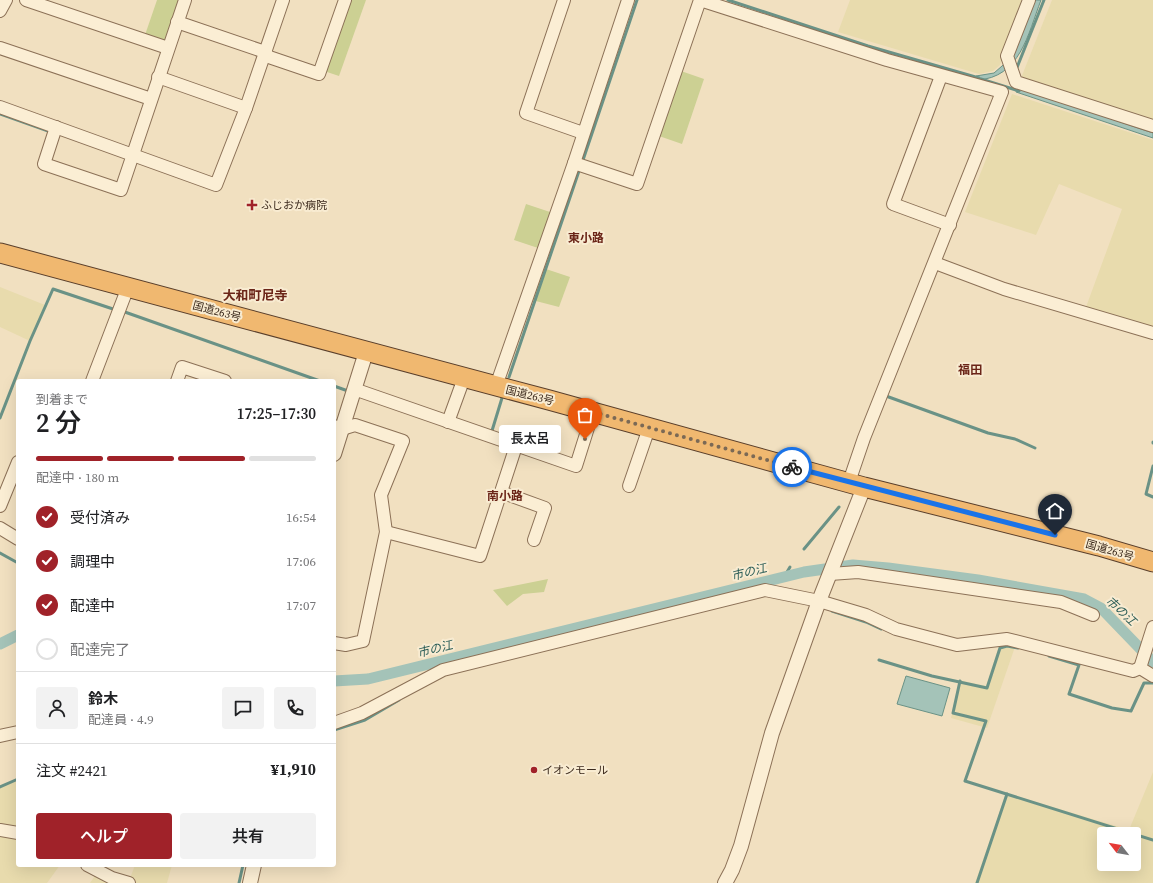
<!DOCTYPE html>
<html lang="ja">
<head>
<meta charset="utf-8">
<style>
  body { margin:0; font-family:"Source Serif 4","Noto Sans JP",serif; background:#f2f2f2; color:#202124; height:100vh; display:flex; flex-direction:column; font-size:15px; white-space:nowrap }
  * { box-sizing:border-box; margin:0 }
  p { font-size:13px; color:#757577 }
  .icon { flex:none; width:22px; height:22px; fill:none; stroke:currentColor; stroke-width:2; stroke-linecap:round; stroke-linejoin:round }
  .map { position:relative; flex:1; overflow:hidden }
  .sheet { position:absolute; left:16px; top:379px; width:320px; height:488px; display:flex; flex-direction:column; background:#fff; border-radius:4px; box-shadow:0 4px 16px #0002 }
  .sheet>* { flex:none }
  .needle { width:26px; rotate:301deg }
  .fabs { position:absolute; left:1097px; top:827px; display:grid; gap:8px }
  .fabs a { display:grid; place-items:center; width:44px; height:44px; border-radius:4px; background:#fff; box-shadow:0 4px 16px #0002; font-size:20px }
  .pin { position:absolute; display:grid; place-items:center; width:34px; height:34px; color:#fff; margin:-41px -17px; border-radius:50% 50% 50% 0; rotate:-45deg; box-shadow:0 0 4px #0007 }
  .pin .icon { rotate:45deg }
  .courier { position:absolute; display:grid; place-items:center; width:40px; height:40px; margin:-20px; border:3px solid #1a73e8; border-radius:50%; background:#fff; color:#222; box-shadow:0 1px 5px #0007 }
  .bubble { position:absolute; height:28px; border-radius:4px; background:#fff; box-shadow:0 4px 16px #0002; font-size:13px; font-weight:600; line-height:28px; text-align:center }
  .overview em { font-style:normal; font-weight:600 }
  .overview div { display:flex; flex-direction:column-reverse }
  .overview { display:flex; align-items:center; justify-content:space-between; height:68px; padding:0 20px }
  h1 { font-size:26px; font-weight:600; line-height:30px }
  .bar { display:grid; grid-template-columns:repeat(4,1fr); gap:6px 4px; align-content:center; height:48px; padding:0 20px }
  .bar i { height:5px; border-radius:3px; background:#e0e0e0 }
  .bar .selected { background:#a02229 }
  .bar p { grid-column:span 4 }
  .line { display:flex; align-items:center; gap:10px; padding:0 20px; border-top:1px solid #e0e0e0 }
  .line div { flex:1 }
  .round { display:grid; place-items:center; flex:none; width:42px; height:42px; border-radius:4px; background:#f2f2f2 }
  ol { padding:0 20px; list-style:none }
  li { display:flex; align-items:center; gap:12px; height:44px }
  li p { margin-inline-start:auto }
  li .icon { padding:4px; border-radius:50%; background:#a02229; color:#fff; stroke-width:4 }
  li:last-child { color:#757577 }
  li i { width:22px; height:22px; border:2px solid #e0e0e0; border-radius:50% }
  .primary-button { display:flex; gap:8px; margin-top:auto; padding:8px 20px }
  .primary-button a { flex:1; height:46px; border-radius:4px; background:#a02229; color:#fff; font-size:16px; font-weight:600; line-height:46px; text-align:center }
  .primary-button a+a { background:#f2f2f2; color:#202124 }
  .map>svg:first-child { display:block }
</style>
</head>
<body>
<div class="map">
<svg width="1153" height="883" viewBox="0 0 1153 883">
  <rect width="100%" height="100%" fill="#f1e0c0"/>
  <g fill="#e8dbad" fill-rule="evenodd">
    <polygon points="850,0 1026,0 1000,65 993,71 979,74 838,32"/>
    <polygon points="1052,0 1153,0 1153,121 1021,78"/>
    <polygon points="1012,94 1153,140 1153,327 1086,307 1122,209 1059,184 1036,235 965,212"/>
    <polygon points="0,287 45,305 30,341 0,327"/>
    <polygon points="1000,643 1016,644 987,728 951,718 959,680 986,686"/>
    <path d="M 1153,772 L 1153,883 L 975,883 L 1006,793 L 1129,830 ZM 1104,834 L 1134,834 L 1134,864 L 1104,864 Z"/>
    <polygon points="17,779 18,865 60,865 47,883 0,883 0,787"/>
    <polygon points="90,865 102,865 100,870 129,881 135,865 172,865 167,883 90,883 99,870"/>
  </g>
  <g fill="#ccd093">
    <polygon points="157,0 181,0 167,42 145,35"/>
    <polygon points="349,0 366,0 339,76 324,71"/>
    <polygon points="681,71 704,79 682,144 659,136"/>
    <polygon points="526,204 550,212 538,248 514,240"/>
    <polygon points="543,268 570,277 559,307 532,300"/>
    <polygon points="548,579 544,592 523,594 507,606 493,590"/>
  </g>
  <g fill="#a4c3b8" stroke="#6a9286">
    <path d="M 1034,0 L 1041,0 C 1028,34 1020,78 977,80 L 976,76 L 994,73 L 1010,59 Z"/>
    <polygon points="1017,87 1153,133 1153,138 1016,92"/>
    <polygon points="906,676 950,688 942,716 897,704"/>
  </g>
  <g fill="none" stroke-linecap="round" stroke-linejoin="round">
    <g stroke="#6a9286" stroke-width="3">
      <polyline points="728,0 868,46 979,78"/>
      <polyline points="1016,70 1044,0"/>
      <polyline points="981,79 1019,91"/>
      <polyline points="0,114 51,132"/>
      <polyline points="582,163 637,0"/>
      <polyline points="122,311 320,381"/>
      <polyline points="509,377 580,168"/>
      <polyline points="334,386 348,391"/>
      <polyline points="886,396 988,433 1015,439 1035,448"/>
      <polyline points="0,418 30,341 53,289 116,310"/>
      <polyline points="491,434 502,398"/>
      <polyline points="1153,442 1153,443"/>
      <polyline points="1153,466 1146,494 1153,497"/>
      <polyline points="804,549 839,507"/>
      <polyline points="0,553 18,563"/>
      <polyline points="784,577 790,567"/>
      <polyline points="832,611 866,622 881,629"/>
      <polyline points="1049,656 1079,665 1069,694 1112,708 1131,711 1144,683 1153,683"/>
      <polyline points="879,660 932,676 987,688 1000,648 1007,646 1018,648"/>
      <polyline points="960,681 953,713 986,721 965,781 1153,840"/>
      <polyline points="334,730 365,720 399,700"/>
      <polyline points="0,787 18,779"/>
      <polyline points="239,883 243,865"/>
      <polyline points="977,883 1007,794"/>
    </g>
    <g stroke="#a4c3b8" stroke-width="11">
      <polyline points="0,644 18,635"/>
      <polyline points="334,681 368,679 804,572 853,565 888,568 978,580 1084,599 1101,608 1153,662"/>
    </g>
    <defs>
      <g id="minor">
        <polyline points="26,0 168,48"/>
        <polyline points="564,0 526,113 583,133"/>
        <polyline points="700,0 887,60 1002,92 864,438 849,482"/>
        <polyline points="1029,0 1007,56 1016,82 1153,126"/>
        <polyline points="0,11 6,0"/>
        <polyline points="177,22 265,52 269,57 319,74 345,0"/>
        <polyline points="0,48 151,99"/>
        <polyline points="941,76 893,204 950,225"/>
        <polyline points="158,77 246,108"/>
        <polyline points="0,107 216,185 246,108 283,0"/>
        <polyline points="56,127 44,164 121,190 185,0"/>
        <polyline points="574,163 637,184 700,0"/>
        <polyline points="935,263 1004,289 1153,333"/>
        <polyline points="92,381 128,287"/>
        <polyline points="177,381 182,367 225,381"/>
        <polyline points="496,386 574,163 628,0"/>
        <polyline points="354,389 576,466 593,412"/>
        <polyline points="448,422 464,378"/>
        <polyline points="334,426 342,429 355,425 403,441 381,495 386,532 363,641 346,645 334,643"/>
        <polyline points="629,486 649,428"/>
        <polyline points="501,492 545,508 534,540"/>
        <polyline points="0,506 18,462"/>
        <polyline points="0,528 18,539"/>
        <polyline points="386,532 480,556 516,446"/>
        <polyline points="830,574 858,572 1061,602 1093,615"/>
        <polyline points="1153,627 1140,668 1153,676"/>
        <polyline points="334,723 362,713 443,670 765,590 819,601 866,615 896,629 957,645 1007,639 1133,671 1140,668"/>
        <polyline points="0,736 18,732"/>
        <polyline points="0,830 18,833"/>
        <polyline points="87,865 112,878 129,883"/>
      </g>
      <g id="tertiary">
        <polyline points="334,454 366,352"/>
        <polyline points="250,883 254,865"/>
        <polyline points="725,883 732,870 741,846 772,733 819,601 864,487"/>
      </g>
      <polyline id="trunk" points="0,253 549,400 864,487 1099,546 1153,562"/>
    </defs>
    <use href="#minor" stroke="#8c7157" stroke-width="14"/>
    <use href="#tertiary" stroke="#8c7157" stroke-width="16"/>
    <use href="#trunk" stroke="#5a3f2b" stroke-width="21"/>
    <use href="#minor" stroke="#fbeed4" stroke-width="12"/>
    <use href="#tertiary" stroke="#fbeed4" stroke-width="14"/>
    <use href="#trunk" stroke="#f0b870" stroke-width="19"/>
  </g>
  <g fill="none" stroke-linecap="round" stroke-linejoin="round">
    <polyline stroke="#7b6955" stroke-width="4" stroke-dasharray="0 7.2" points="585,439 593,412 792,467"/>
    <polyline stroke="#1a73e8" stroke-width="5" points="792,467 1055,535"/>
  </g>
  <g fill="#a02229" stroke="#f8ebd1" stroke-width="1.5">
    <path d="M250 199h4v4h4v4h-4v4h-4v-4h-4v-4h4z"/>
    <circle cx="534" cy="770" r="4"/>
  </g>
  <g text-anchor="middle" stroke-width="4" stroke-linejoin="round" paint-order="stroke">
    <g font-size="11" fill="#3b291c" stroke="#f8ebd1" text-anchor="start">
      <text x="261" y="209">ふじおか病院</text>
      <text x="542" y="774">イオンモール</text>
    </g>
    <g font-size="11" fill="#3b291c" stroke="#f8ebd1">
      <text transform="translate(217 311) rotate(15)" y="4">国道263号</text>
      <text transform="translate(530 395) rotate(14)" y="4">国道263号</text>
      <text transform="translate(1110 550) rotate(16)" y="4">国道263号</text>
    </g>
    <g font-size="12" font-weight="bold" fill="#6b2518" stroke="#f8ebd1">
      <text x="586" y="242">東小路</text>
      <text x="970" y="374">福田</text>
      <text x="505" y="500">南小路</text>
    </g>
    <g font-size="12" font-style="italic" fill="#2a5c56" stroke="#f8ebd1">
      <text transform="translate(749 572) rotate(-14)" y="4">市の江</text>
      <text transform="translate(1121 611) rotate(43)" y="4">市の江</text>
      <text transform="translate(435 649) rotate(-14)" y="4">市の江</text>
    </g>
    <g font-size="13" font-weight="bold" fill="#6b2518" stroke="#f8ebd1">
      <text x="255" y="300">大和町尼寺</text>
    </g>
  </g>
</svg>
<div class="fabs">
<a><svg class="needle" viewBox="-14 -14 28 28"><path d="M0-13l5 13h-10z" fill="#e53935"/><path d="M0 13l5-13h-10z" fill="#757577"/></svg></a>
</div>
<div class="pin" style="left:585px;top:439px;background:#ea580c"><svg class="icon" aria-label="bag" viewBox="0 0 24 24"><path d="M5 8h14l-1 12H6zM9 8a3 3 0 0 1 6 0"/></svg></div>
<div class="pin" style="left:1055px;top:535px;background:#1f2937"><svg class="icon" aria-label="home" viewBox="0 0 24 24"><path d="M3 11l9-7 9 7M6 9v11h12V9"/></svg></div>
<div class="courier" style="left:792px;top:467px"><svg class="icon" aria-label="bike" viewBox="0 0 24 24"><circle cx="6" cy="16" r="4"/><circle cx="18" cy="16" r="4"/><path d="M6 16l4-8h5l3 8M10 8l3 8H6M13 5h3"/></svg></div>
<div class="bubble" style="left:499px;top:425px;width:62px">長太呂</div>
<section class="sheet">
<div class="overview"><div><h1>2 分</h1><p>到着まで</p></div><em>17:25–17:30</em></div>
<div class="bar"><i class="selected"></i><i class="selected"></i><i class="selected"></i><i></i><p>配達中 · 180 m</p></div>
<ol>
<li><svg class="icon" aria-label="check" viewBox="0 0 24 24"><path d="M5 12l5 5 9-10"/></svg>受付済み<p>16:54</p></li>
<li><svg class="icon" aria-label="check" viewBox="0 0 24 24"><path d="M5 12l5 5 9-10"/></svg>調理中<p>17:06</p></li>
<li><svg class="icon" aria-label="check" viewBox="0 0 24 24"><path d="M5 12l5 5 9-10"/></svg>配達中<p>17:07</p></li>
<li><i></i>配達完了</li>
</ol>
<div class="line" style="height:72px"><a class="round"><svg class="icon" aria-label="person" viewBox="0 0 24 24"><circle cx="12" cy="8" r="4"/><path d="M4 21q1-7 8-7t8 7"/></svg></a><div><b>鈴木</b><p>配達員 · 4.9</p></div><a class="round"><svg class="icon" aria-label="chat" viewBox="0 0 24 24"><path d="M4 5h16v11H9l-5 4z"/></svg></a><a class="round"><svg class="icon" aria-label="phone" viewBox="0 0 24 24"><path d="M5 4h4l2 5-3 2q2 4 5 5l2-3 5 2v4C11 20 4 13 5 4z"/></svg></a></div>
<div class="line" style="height:52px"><div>注文 #2421</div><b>¥1,910</b></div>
<div class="primary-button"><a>ヘルプ</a><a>共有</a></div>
</section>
</div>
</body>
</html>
